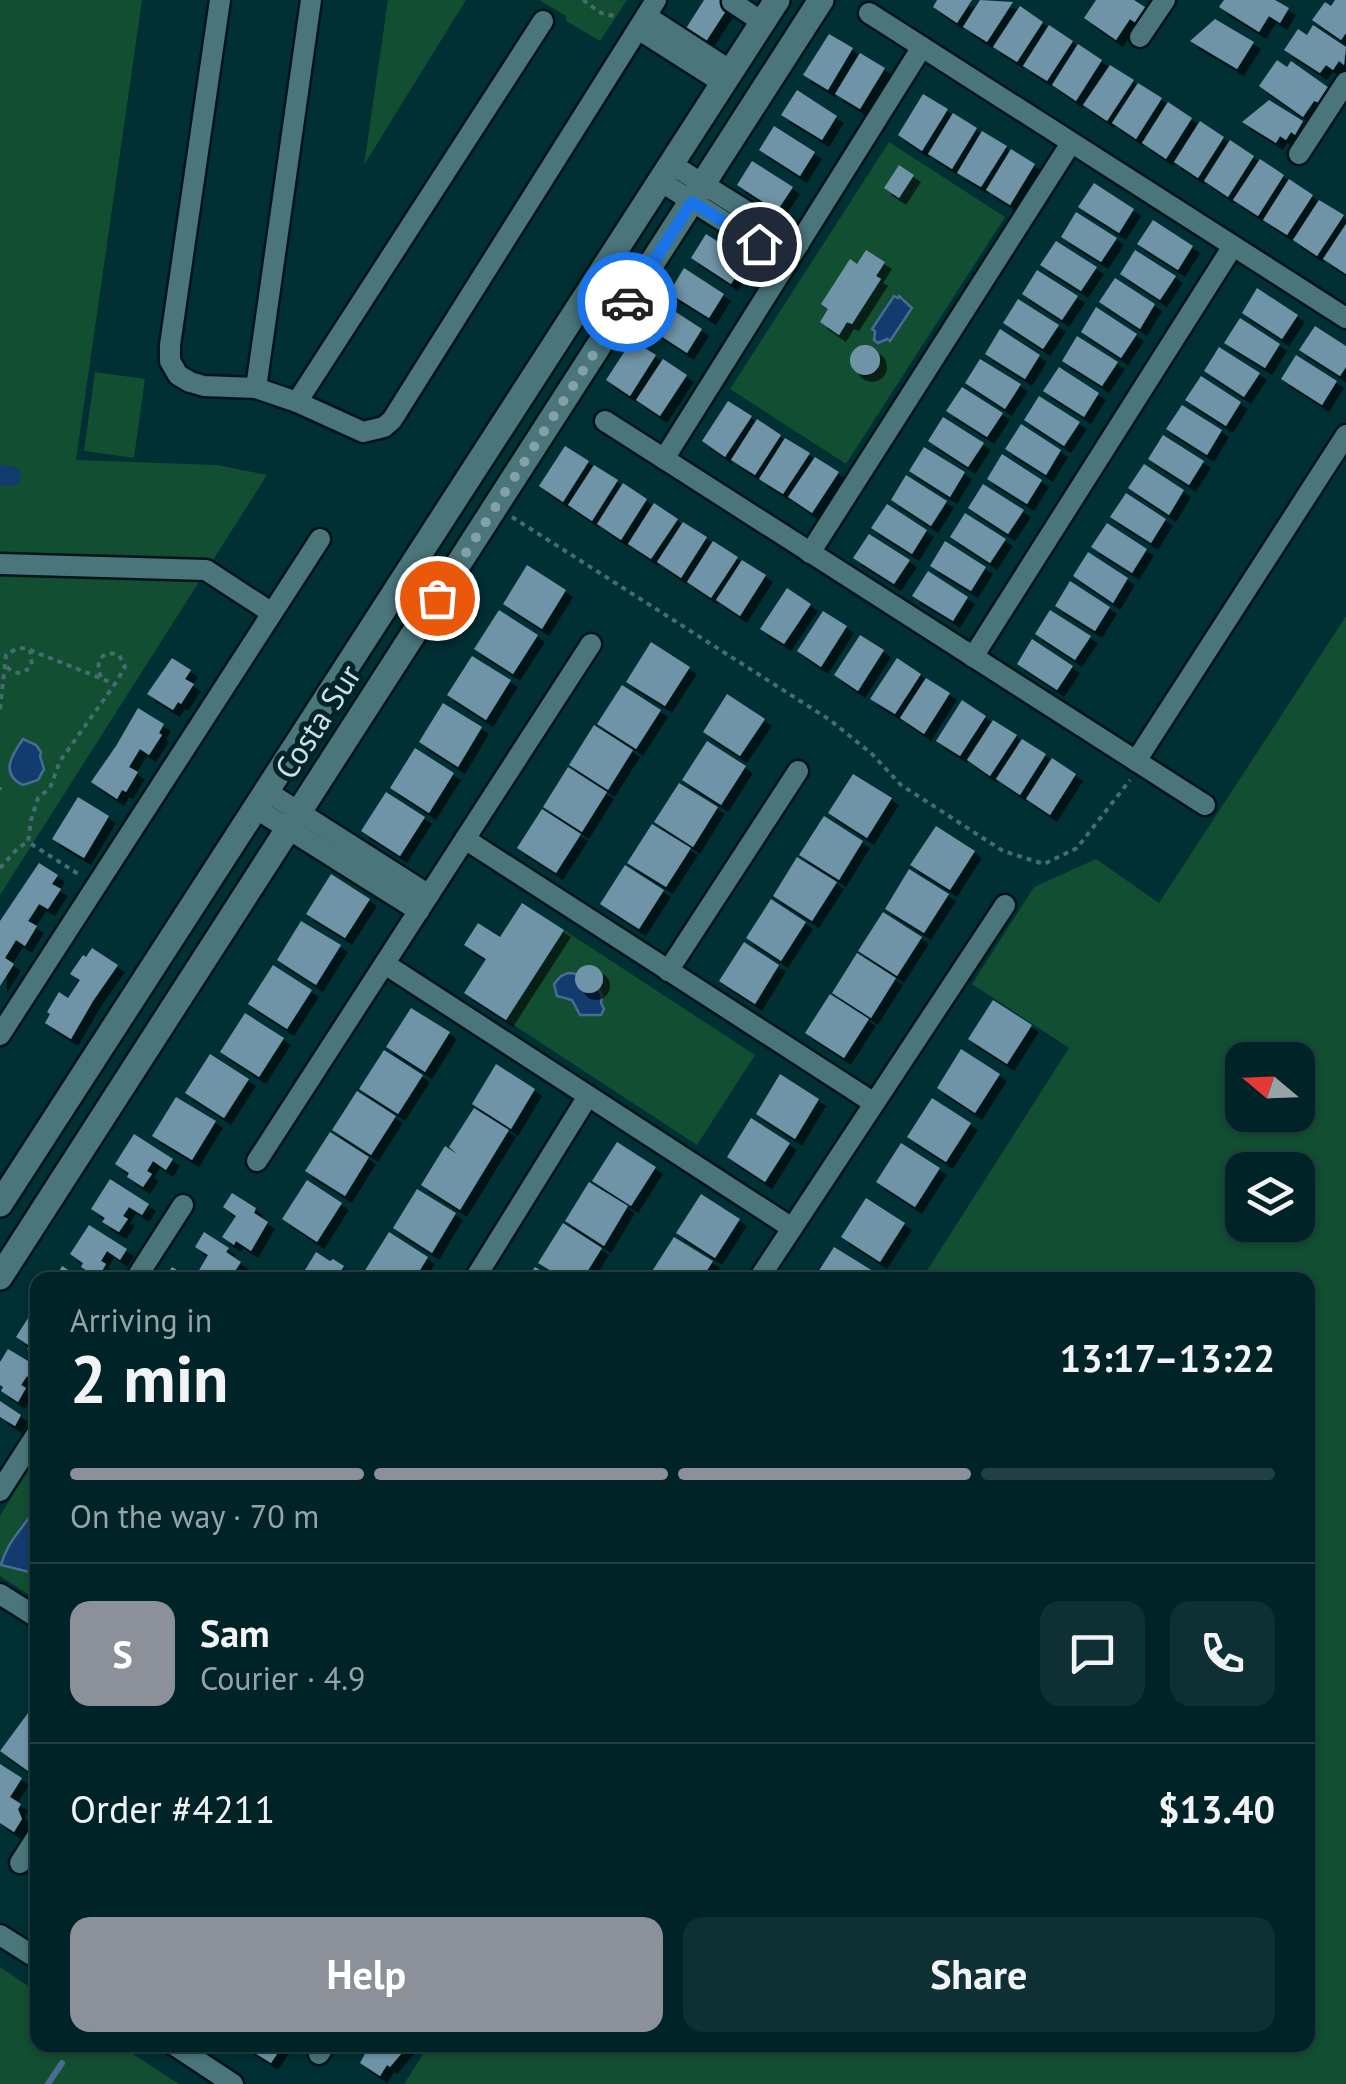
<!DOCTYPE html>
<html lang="en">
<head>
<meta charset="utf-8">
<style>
  body { margin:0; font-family:"PT Sans",sans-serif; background:#0e2f33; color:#f1f3f6; height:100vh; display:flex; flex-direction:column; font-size:38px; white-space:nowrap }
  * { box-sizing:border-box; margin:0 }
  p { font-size:32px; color:#95a4a7 }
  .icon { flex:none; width:55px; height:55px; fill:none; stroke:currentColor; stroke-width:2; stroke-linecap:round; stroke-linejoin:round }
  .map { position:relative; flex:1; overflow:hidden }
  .side { position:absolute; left:30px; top:1272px; width:1285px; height:780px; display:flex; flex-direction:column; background:#002327; border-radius:20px; box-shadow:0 2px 8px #0004,0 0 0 2px #224044 }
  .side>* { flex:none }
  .needle { width:65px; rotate:289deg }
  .controls { position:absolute; left:1225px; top:1042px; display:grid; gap:20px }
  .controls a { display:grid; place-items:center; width:90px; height:90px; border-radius:20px; background:#002327; box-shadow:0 2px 8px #0004,0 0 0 2px #224044; font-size:50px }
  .pin { position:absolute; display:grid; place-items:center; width:85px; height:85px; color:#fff; margin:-42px; border:5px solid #fff; border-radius:50%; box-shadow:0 2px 10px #0007 }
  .courier { position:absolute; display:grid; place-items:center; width:100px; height:100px; margin:-50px; border:8px solid #1a73e8; border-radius:50%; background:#fff; color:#222; box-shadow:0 2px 12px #0007 }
  .head em { font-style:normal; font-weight:700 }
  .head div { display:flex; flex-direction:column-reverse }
  .head { display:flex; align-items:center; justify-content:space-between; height:170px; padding:0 40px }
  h1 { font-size:65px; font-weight:700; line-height:75px }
  .bar { display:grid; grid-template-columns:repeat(4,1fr); gap:15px 10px; align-content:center; height:120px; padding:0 40px }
  .bar i { height:12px; border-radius:8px; background:#224044 }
  .bar .selected { background:#8c9099 }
  .bar p { grid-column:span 4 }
  .line { display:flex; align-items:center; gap:25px; padding:0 40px; border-top:2px solid #224044 }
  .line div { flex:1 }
  .round { display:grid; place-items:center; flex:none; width:105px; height:105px; border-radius:20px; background:#0e2f33 }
  .action { display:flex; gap:20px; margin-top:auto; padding:20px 40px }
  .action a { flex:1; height:115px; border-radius:20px; background:#8c9099; color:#fff; font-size:40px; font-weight:700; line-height:115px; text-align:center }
  .action a+a { background:#0e2f33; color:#f1f3f6 }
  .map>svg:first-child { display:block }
</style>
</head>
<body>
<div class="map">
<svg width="1346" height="2084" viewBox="0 0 1346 2084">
  <defs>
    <filter id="shadow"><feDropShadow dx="7" dy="7" stdDeviation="0" flood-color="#0009"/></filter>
  </defs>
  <rect width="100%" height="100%" fill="#002f34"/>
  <g fill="#124e31" fill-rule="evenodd">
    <polygon points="0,0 142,0 76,460 217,465 267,475 0,895"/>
    <polygon points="388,0 466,0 364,165"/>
    <polygon points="539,0 627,0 600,41 566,21 566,16"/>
    <polygon points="889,142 1005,217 846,464 730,389"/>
    <polygon points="95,372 145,379 134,458 84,451"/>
    <path d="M 1346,616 L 1346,2084 L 404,2084 L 429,2045 L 1308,2045 L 1308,1280 L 921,1280 L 1069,1048 L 972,984 L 1034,887 L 1096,859 L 1159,903 ZM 1242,1060 L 1298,1060 L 1298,1115 L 1242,1115 ZM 1242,1170 L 1298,1170 L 1298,1225 L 1242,1225 Z"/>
    <polygon points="564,930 755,1055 697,1145 506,1020"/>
    <polygon points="37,1454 37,1600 0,1576 0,1516"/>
    <polygon points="0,1967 37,1992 38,2045 119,2045 179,2084 0,2084"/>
  </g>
  <g fill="#123b6e" stroke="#496c91" stroke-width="2.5">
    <polygon points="894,296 898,298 899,296 912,308 890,341 887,339 878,343 874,340 875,331 872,329"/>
    <path d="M 23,739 L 36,745 L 41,752 L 40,756 L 44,769 L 38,780 L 23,785 C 0,774 11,756 23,739 Z"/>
    <path d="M 568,973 C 583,973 594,982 602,995 L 601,1003 L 604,1009 L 601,1015 L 580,1015 L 572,1000 L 557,996 L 554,984 L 561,976 Z"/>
    <path d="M 37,1504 L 37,1574 L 1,1565 C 8,1538 26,1527 37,1504 Z"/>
  </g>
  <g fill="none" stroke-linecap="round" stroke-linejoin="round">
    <polyline stroke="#496c91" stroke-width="6" points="48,2084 62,2063"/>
    <polyline stroke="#123b6e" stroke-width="20" points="0,475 11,476"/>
  </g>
  <g fill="#7094a7" filter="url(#shadow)">
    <polygon points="704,0 733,0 705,43 685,30"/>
    <polygon points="937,0 972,0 957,23 933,7"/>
    <polygon points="980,0 1013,2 987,42 963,27"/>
    <polygon points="1096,0 1134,0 1151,11 1140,26 1130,19 1116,40 1084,18"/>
    <polygon points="1224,0 1275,0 1289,8 1280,23 1269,16 1259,32 1219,7"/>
    <polygon points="1335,0 1346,0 1346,33 1341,40 1312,20 1325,2 1331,6"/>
    <polygon points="1020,6 1043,22 1017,62 993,47"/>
    <polygon points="1215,19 1254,42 1237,69 1190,41"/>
    <polygon points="1049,25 1073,41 1047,81 1023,66"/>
    <polygon points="1313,25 1346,47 1344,65 1339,61 1333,70 1326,65 1320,73 1284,50 1298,29 1307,35"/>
    <polygon points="829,34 853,48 828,90 803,75"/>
    <polygon points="1078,44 1102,60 1076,101 1052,85"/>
    <polygon points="860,53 885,68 860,109 835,94"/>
    <polygon points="1277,60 1287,67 1291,61 1332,90 1323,104 1314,101 1303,117 1259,86"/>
    <polygon points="1110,65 1134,80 1107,121 1083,105"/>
    <polygon points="1138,83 1162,98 1136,139 1112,123"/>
    <polygon points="797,90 837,116 822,140 781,115"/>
    <polygon points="923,94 948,109 922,151 898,135"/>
    <polygon points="1269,100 1303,121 1295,135 1291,132 1286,140 1280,136 1276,143 1242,122"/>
    <polygon points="1168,102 1192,118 1166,159 1142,143"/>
    <polygon points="953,113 977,128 952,169 928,154"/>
    <polygon points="1200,121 1224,137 1198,178 1174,162"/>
    <polygon points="774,126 815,152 800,176 759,150"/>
    <polygon points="982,131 1007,146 981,187 957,173"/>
    <polygon points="1230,140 1254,156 1228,197 1204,181"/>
    <polygon points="1011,149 1035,164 1010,205 986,190"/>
    <polygon points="1260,159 1284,175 1258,216 1233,200"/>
    <polygon points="752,161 793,187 777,211 737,185"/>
    <polygon points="899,165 914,175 899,198 884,188"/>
    <polygon points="1289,179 1313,195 1287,235 1263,220"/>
    <polygon points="1094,183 1134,209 1119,233 1078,207"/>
    <polygon points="1319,200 1344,215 1317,256 1293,240"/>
    <polygon points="1076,212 1117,238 1101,262 1061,237"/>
    <polygon points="1153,220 1193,246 1178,270 1137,244"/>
    <polygon points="1346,224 1346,274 1323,259"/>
    <polygon points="706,234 747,260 731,284 691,258"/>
    <polygon points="1056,241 1097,267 1081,291 1040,265"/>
    <polygon points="866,250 885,262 876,276 881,279 852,324 847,322 839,335 820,322 828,309 821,304 850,259 857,264"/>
    <polygon points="1135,250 1176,276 1160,300 1120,274"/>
    <polygon points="684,268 724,294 709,318 669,293"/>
    <polygon points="1037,270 1078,296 1062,320 1022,294"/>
    <polygon points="1115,278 1155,304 1140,329 1099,302"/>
    <polygon points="1257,288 1298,315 1282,339 1242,313"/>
    <polygon points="1018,299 1059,325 1043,349 1003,323"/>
    <polygon points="662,303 702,329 687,353 647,327"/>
    <polygon points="1096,307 1137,334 1121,358 1081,332"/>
    <polygon points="1240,318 1280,344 1265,368 1224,343"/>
    <polygon points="1315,326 1346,346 1346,367 1340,376 1299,350"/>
    <polygon points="1000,329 1040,355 1025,379 985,354"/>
    <polygon points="1077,336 1118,362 1102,386 1062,361"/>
    <polygon points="632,340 656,355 630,396 606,380"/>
    <circle cx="865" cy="360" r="15"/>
    <polygon points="1219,347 1260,373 1244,397 1204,371"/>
    <polygon points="1296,355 1337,381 1322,405 1281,379"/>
    <polygon points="663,359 687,375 660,416 636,400"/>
    <polygon points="980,359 1021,384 1005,409 965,383"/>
    <polygon points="1059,367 1099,393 1084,417 1043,391"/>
    <polygon points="1201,376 1241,402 1226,426 1185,400"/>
    <polygon points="962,387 1003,413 987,437 946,411"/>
    <polygon points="1039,396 1080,422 1064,446 1024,420"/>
    <polygon points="728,401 752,416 725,457 702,441"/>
    <polygon points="1182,405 1222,430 1207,455 1166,429"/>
    <polygon points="943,417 984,443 968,467 928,441"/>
    <polygon points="757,419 781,435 755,475 731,460"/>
    <polygon points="1021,424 1061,450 1046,475 1005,449"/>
    <polygon points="1163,435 1204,461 1189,485 1148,459"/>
    <polygon points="785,438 810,453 783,494 759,479"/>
    <polygon points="565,446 589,461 563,502 539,486"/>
    <polygon points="924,447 965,472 950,497 909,471"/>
    <polygon points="1002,454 1042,480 1027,504 987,479"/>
    <polygon points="815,457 839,472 812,513 788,497"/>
    <polygon points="1144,464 1184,490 1169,515 1128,488"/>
    <polygon points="594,465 618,480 592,521 568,505"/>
    <polygon points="906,475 947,501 931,526 891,500"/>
    <polygon points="623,483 647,499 621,540 597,524"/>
    <polygon points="983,484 1024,510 1008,534 968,508"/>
    <polygon points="1126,493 1166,519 1151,543 1110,517"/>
    <polygon points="654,503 678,519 651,559 628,544"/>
    <polygon points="887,504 927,530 912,554 871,528"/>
    <polygon points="965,513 1006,539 990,563 950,537"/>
    <polygon points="683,522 707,537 681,578 657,562"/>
    <polygon points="1107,523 1147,549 1132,573 1091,547"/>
    <polygon points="869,534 910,560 894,584 853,558"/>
    <polygon points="713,541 738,557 711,598 687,582"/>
    <polygon points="945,541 986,567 971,591 930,566"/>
    <polygon points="1088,552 1128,578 1113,603 1073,576"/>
    <polygon points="742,560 766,575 740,616 716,600"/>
    <polygon points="527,565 566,590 542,629 503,604"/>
    <polygon points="928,571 968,597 953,621 912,596"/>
    <polygon points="1070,581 1110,607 1095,631 1055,606"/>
    <polygon points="787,588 811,604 784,644 760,629"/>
    <polygon points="499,610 538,635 513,674 474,649"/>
    <polygon points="1050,610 1091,636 1075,660 1035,634"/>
    <polygon points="823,611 847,626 821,667 797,651"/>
    <polygon points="860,635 884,650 858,691 834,675"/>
    <polygon points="1032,639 1073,666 1057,690 1017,664"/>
    <polygon points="651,642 690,667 665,706 626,682"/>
    <polygon points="472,656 511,680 486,720 447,695"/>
    <polygon points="172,658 191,670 185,679 194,684 181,704 178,702 173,710 147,694"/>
    <polygon points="897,658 921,674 895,714 870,699"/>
    <polygon points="926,678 950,693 924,734 900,718"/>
    <polygon points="622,685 661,710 636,749 597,724"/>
    <polygon points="727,694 765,719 740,756 703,732"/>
    <polygon points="962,700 986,716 960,756 936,741"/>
    <polygon points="443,703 482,727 458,767 419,742"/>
    <polygon points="138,708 164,724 159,733 162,735 149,755 140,749 129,767 138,772 126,792 122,790 117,799 91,782 116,746"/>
    <polygon points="993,720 1017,735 990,776 967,760"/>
    <polygon points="594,725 633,750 608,790 569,765"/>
    <polygon points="1022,739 1046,754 1020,795 996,779"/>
    <polygon points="707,741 746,766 721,805 682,780"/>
    <polygon points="415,748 454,773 429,813 390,788"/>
    <polygon points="1052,758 1076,774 1050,815 1026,799"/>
    <polygon points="568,767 607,792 582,832 543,807"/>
    <polygon points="853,774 892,798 867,838 828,813"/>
    <polygon points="679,783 718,807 693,847 654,822"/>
    <polygon points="386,792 425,817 400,856 361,831"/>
    <polygon points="78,797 109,816 84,858 52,839"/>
    <polygon points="542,809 581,834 556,873 517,848"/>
    <polygon points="824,816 863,841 839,880 799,855"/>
    <polygon points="652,824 691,848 666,887 627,863"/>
    <polygon points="936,826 975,851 950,890 910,865"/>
    <polygon points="797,857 837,882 812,921 773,896"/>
    <polygon points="39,863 58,875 52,884 61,889 48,909 39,904 34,912 28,921 37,926 25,946 16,940 5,958 14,964 0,986 0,921"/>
    <polygon points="625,865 664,890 639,929 600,904"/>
    <polygon points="909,869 949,894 924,933 885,909"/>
    <polygon points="331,874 370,899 345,938 306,914"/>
    <polygon points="771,899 806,922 781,961 746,938"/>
    <polygon points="522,903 564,930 506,1020 464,993 486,959 464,945 478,923 500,937"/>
    <polygon points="883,912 922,937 897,976 858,951"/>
    <polygon points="301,921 341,945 316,985 277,960"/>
    <polygon points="744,942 779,965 755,1004 719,981"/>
    <polygon points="92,948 118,965 93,1001 71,1039 45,1023 50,1014 47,1012 59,992 68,998 80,980 70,974 83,955 86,957"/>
    <polygon points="857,953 896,978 871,1018 832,993"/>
    <polygon points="273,965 312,990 287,1029 248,1004"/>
    <circle cx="589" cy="979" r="14"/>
    <polygon points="830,994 869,1019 844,1058 805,1033"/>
    <polygon points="993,1000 1032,1025 1007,1064 968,1039"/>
    <polygon points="411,1008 450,1032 425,1072 386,1047"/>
    <polygon points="245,1013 284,1038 259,1077 220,1052"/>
    <polygon points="961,1049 1000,1074 975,1113 937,1088"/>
    <polygon points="384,1050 423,1075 398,1114 359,1089"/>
    <polygon points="210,1054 249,1079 224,1118 185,1093"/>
    <polygon points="496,1064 535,1089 511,1129 472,1104"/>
    <polygon points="780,1074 819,1099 795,1139 756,1114"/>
    <polygon points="357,1091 396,1116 371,1155 332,1130"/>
    <polygon points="176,1097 216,1121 192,1160 152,1136"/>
    <polygon points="932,1098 971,1123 946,1162 907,1137"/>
    <polygon points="474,1108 509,1130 460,1210 421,1185 445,1146 457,1154 449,1147"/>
    <polygon points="751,1118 790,1143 765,1182 727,1157"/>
    <polygon points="330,1132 369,1157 345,1196 305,1171"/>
    <polygon points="134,1134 173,1159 166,1170 153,1161 147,1171 152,1174 143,1187 127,1177 129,1173 115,1164"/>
    <polygon points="617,1142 656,1167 631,1206 592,1181"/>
    <polygon points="901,1143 940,1168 915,1207 876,1182"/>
    <polygon points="110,1179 149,1204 142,1215 129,1207 123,1216 128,1219 119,1232 102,1222 105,1218 91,1209"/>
    <polygon points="307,1180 342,1203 317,1242 282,1219"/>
    <polygon points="589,1182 628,1206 604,1246 565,1221"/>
    <polygon points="417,1189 456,1213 432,1253 393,1228"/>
    <polygon points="232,1193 256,1208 254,1213 268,1222 251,1251 236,1241 234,1245 222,1237 236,1216 223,1207"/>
    <polygon points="701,1194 740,1219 715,1258 676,1233"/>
    <polygon points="866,1198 905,1223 880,1262 841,1237"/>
    <polygon points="563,1223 602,1248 582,1280 566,1280 538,1263"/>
    <polygon points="89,1225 127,1249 120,1260 107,1251 101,1261 106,1264 98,1278 81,1267 83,1263 70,1254"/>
    <polygon points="204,1232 229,1248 226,1252 241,1262 229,1280 200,1280 195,1277 208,1255 195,1247"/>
    <polygon points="389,1232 428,1257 414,1280 377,1280 364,1272"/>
    <polygon points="674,1237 713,1261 701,1280 655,1280 649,1276"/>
    <polygon points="834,1247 873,1271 868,1280 813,1280"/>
    <polygon points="316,1252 330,1261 333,1259 344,1266 335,1280 299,1280"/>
    <polygon points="62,1266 84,1280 54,1280"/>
    <polygon points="172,1267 193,1280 164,1280"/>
    <polygon points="535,1267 556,1280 526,1280"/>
    <polygon points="35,1307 38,1308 38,1356 27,1349 30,1346 16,1337"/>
    <polygon points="8,1349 38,1367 38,1382 27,1376 21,1385 26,1388 18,1402 1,1391 3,1387 0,1385 0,1362"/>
    <polygon points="0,1401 21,1415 15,1426 0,1417"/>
    <polygon points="28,1713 38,1719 38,1778 0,1751"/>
    <polygon points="0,1764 22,1778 10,1797 21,1804 18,1809 22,1819 14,1832 0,1823"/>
    <polygon points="242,2045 283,2045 271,2063"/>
    <polygon points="354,2045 403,2045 407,2047 390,2067 387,2065 380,2076 360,2063 366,2052"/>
  </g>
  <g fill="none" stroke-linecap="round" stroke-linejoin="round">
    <defs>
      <g id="minor">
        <polyline points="220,0 170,345 170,361 178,375 190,382 204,386 256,388 297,402 363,432 384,427 392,420 656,0"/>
        <polyline points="732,2 762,22"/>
        <polyline points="869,13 1346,318"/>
        <polyline points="646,16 731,71"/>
        <polyline points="638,29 723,83"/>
        <polyline points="1140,37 1165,0"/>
        <polyline points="1299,154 1346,82"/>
        <polyline points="671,164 799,244"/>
        <polyline points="660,181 788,262"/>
        <polyline points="256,388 311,0"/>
        <polyline points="297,402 543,21"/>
        <polyline points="605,421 1205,805"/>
        <polyline points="664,459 922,47"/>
        <polyline points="810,553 1071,143"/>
        <polyline points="0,564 206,570 272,613"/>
        <polyline points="973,657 1233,246"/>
        <polyline points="1136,761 1346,435"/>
        <polyline points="266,791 429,895"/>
        <polyline points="255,808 419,911"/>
        <polyline points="465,839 874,1103"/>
        <polyline points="385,964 792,1228"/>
        <polyline points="668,971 798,771"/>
        <polyline points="0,1035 320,539"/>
        <polyline points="257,1161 591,644"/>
        <polyline points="135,1280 183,1205"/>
        <polyline points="474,1280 588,1096"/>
        <polyline points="758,1280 1005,905"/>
        <polyline points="0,1491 38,1432"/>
        <polyline points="0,1594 38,1618"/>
        <polyline points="20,1863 38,1835"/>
        <polyline points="0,1935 38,1959"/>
        <polyline points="174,2045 233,2084"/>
        <polyline points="319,2054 325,2045"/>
      </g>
      <g id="tertiary">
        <polyline points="0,1204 777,0"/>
        <polyline points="0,1277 821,0"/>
      </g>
    </defs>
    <use href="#minor" stroke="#011417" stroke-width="25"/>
    <use href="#tertiary" stroke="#011417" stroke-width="30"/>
    <g stroke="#466c70" stroke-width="4" stroke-dasharray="5 5" stroke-linecap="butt">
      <polyline points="583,0 601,13 618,17"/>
      <polyline points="512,517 830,720 872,754 901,785 1003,851 1044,864 1077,848 1130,780"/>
      <path d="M 7,667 C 16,676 24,674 32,665 L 30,650"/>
      <path d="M 101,677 C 94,662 102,649 119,655 L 125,667 L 115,684"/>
      <polyline points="0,709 6,655 16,649 25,648 115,684 60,761 50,788 38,798 31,820 28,842 80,875"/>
      <polyline points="0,787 0,790"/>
      <polyline points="0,868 19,847 28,842"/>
    </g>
    <use href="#minor" stroke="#49757b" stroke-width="20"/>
    <use href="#tertiary" stroke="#49757b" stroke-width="25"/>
  </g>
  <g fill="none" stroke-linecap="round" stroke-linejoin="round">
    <polyline stroke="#83a2a6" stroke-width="10" stroke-dasharray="0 18" points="437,598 627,302"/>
    <polyline stroke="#1a73e8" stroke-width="12" points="627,302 692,202 759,244"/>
  </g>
  <g text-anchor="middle" stroke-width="10" stroke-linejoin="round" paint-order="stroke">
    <g font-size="32" fill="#cae0e3" stroke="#022428">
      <text transform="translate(318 722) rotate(-57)" y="11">Costa Sur</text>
    </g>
  </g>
</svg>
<div class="controls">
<a><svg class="needle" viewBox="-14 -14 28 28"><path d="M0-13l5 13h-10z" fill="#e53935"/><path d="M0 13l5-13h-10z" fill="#95a4a7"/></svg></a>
<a><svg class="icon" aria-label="layers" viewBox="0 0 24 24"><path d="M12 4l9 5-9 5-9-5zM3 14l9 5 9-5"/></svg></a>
</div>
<div class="pin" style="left:437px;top:598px;background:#ea580c"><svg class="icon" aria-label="bag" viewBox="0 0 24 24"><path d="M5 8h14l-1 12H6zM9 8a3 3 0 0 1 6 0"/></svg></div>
<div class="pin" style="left:759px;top:244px;background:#1f2937"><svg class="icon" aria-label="home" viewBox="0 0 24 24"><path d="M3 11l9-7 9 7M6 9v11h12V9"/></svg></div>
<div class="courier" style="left:627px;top:302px"><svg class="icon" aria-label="car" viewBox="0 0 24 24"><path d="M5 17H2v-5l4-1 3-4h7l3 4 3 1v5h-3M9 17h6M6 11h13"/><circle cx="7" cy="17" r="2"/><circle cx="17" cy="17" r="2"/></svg></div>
<section class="side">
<div class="head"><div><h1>2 min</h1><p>Arriving in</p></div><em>13:17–13:22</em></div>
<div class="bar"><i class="selected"></i><i class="selected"></i><i class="selected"></i><i></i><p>On the way · 70 m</p></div>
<div class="line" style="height:180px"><b class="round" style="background:#8c9099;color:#fff">S</b><div><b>Sam</b><p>Courier · 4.9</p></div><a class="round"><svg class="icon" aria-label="chat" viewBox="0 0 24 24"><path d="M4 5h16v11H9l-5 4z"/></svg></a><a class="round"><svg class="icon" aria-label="phone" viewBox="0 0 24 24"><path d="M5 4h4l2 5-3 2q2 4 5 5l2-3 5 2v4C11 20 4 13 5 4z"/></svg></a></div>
<div class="line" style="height:130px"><div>Order #4211</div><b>$13.40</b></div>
<div class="action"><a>Help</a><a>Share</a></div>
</section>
</div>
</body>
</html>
